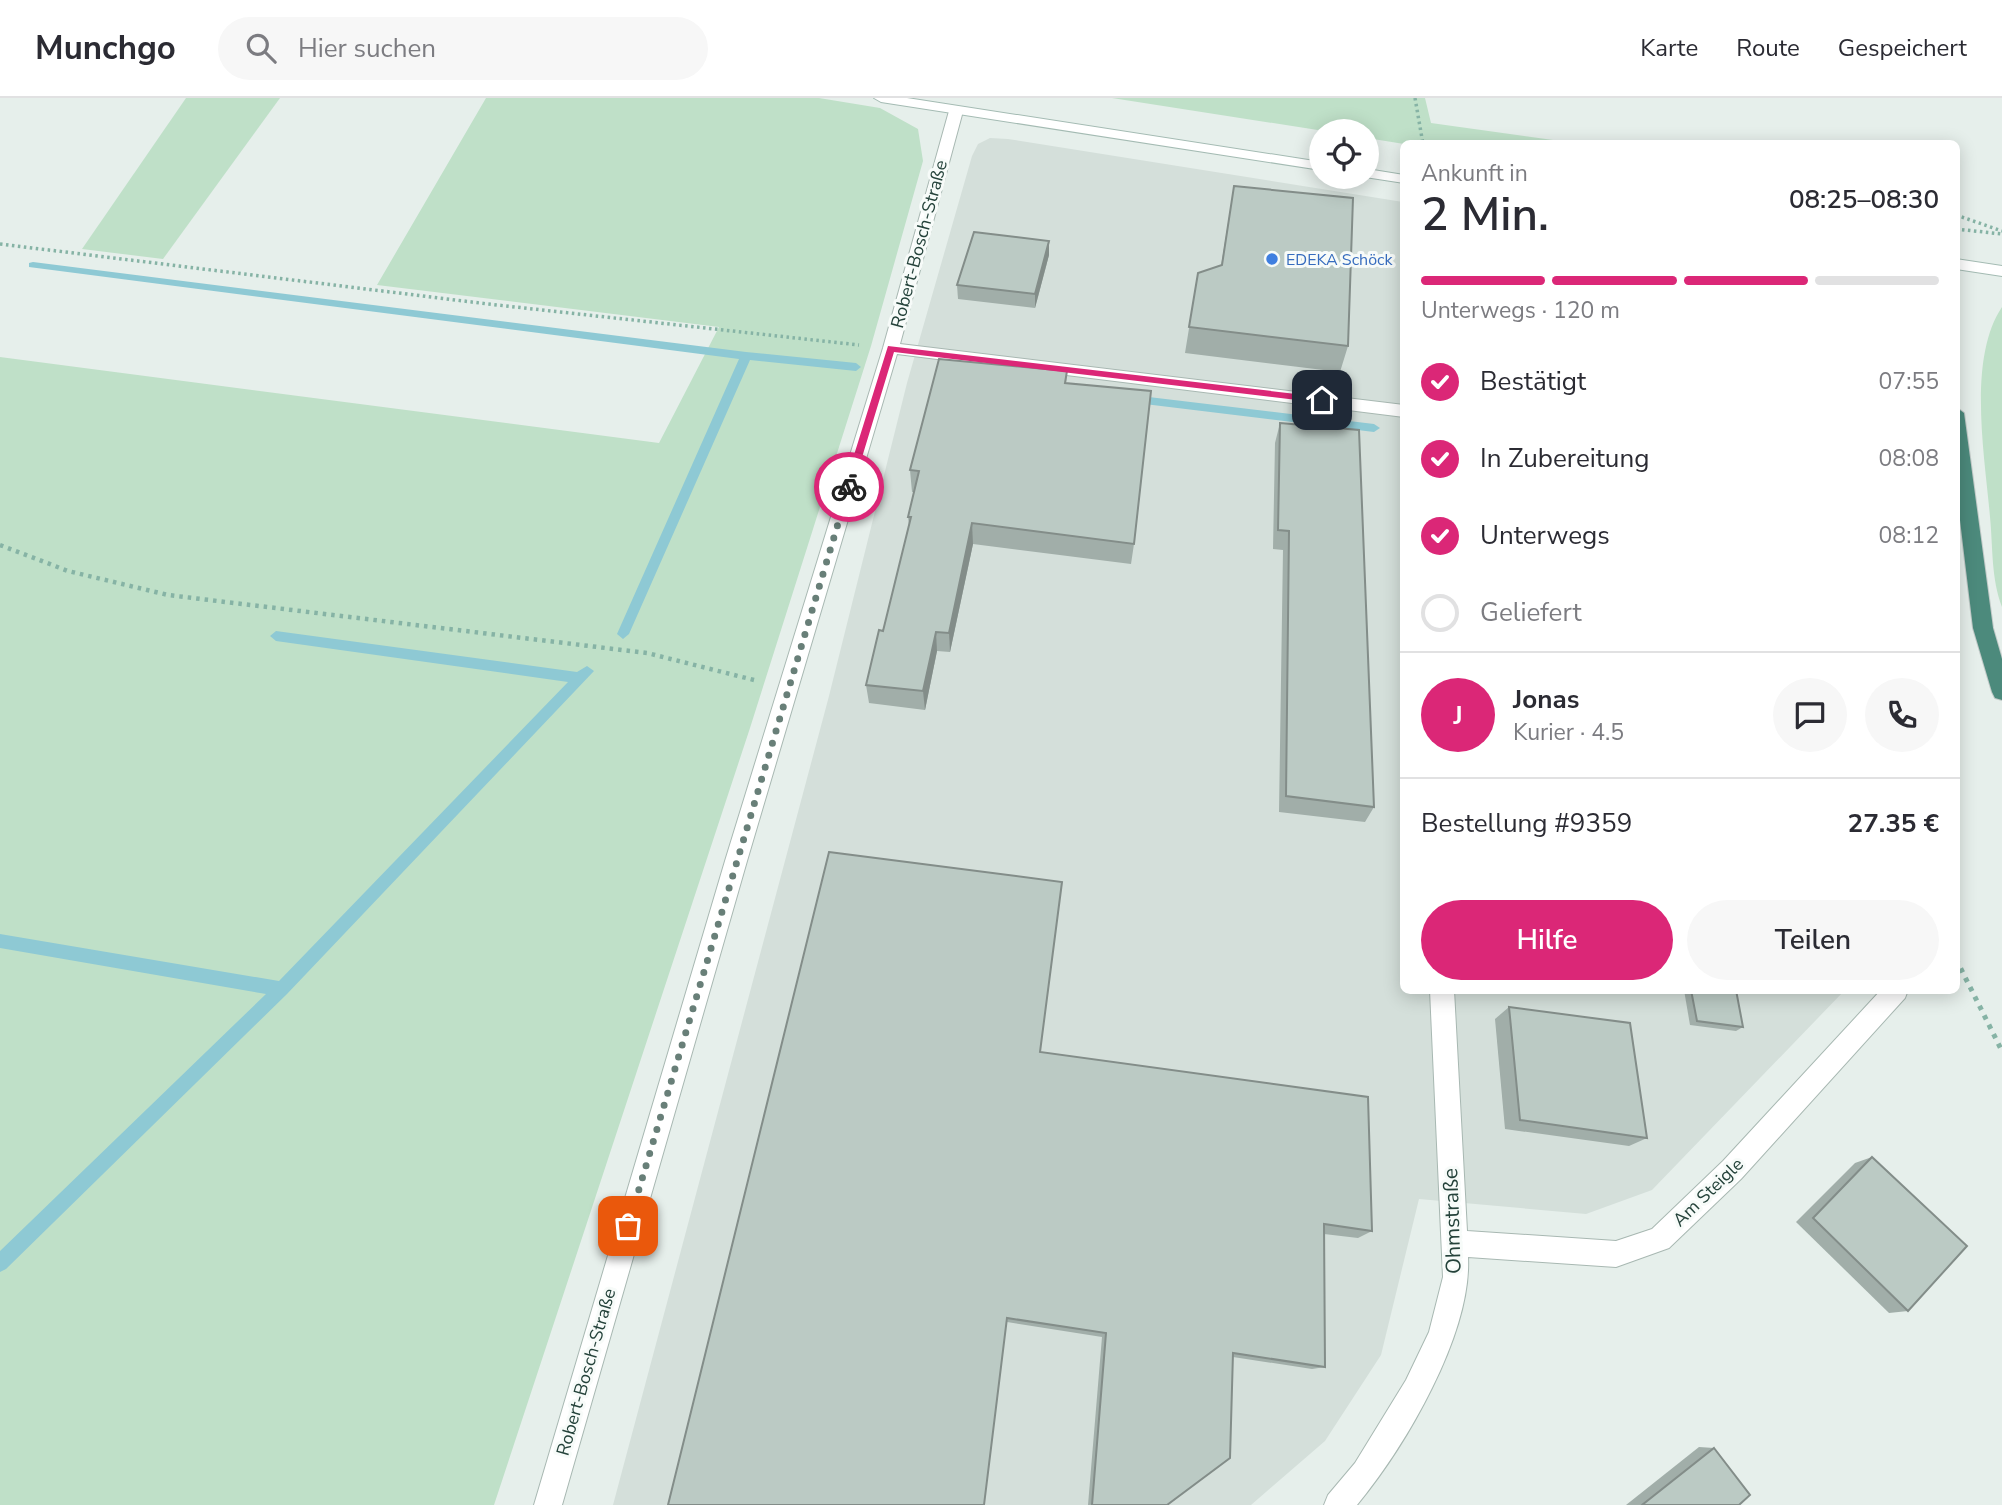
<!DOCTYPE html>
<html lang="de">
<head>
<meta charset="utf-8">
<style>
  body { margin:0; font-family:"Nunito Sans",sans-serif; background:#f7f7f7; color:#2b2b33; height:100vh; display:flex; flex-direction:column; font-size:26px; white-space:nowrap }
  * { box-sizing:border-box; margin:0 }
  p { font-size:23px; color:#7c7c81 }
  .icon { flex:none; width:38px; height:38px; fill:none; stroke:currentColor; stroke-width:2; stroke-linecap:round; stroke-linejoin:round }
  .map { position:relative; flex:1; overflow:hidden }
  .sheet { position:absolute; left:1400px; top:42px; width:560px; height:854px; display:flex; flex-direction:column; background:#fff; border-radius:10px; box-shadow:0 4px 18px #0003 }
  .sheet>* { flex:none }
  .fabs { position:absolute; left:1309px; top:21px; display:grid; gap:14px }
  .fabs a { display:grid; place-items:center; width:70px; height:70px; border-radius:50%; background:#fff; box-shadow:0 4px 18px #0003; font-size:35px }
  .pin { position:absolute; display:grid; place-items:center; width:60px; height:60px; color:#fff; margin:-30px; border-radius:14px; box-shadow:0 4px 10px #0006 }
  .courier { position:absolute; display:grid; place-items:center; width:70px; height:70px; margin:-35px; border:5px solid #db2777; border-radius:50%; background:#fff; color:#222; box-shadow:0 2px 9px #0007 }
  .headline em { font-style:normal; font-weight:600 }
  .headline div { display:flex; flex-direction:column-reverse }
  .headline { display:flex; align-items:center; justify-content:space-between; height:119px; padding:0 21px }
  h1 { font-size:46px; font-weight:600; line-height:52px }
  .bar { display:grid; grid-template-columns:repeat(4,1fr); gap:10px 7px; align-content:center; height:84px; padding:0 21px }
  .bar i { height:9px; border-radius:5px; background:#e1e1e2 }
  .bar .current { background:#db2777 }
  .bar p { grid-column:span 4 }
  .line { display:flex; align-items:center; gap:18px; padding:0 21px; border-top:2px solid #e1e1e2 }
  .line div { flex:1 }
  .round { display:grid; place-items:center; flex:none; width:74px; height:74px; border-radius:37px; background:#f7f7f7 }
  ol { padding:0 21px; list-style:none }
  li { display:flex; align-items:center; gap:21px; height:77px }
  li p { margin-inline-start:auto }
  li .icon { padding:7px; border-radius:50%; background:#db2777; color:#fff; stroke-width:4 }
  li:last-child { color:#7c7c81 }
  li i { width:38px; height:38px; border:4px solid #e1e1e2; border-radius:50% }
  .button { display:flex; gap:14px; margin-top:auto; padding:14px 21px }
  .button a { flex:1; height:80px; border-radius:42px; background:#db2777; color:#fff; font-size:28px; font-weight:600; line-height:80px; text-align:center }
  .button a+a { background:#f7f7f7; color:#2b2b33 }
  header { display:flex; align-items:center; gap:42px; box-sizing:border-box; height:98px; padding:0 35px; background:#fff; border-bottom:2px solid #e1e1e2 }
  header strong { font-size:33px }
  nav { display:flex; gap:38px; margin-inline-start:auto; font-size:24px }
  .search { width:490px; height:63px; background:#f7f7f7; display:flex; align-items:center; gap:18px; box-sizing:border-box; padding:0 24px; border-radius:38px; color:#7c7c81; font-size:26px }
  .map>svg:first-child { display:block }
</style>
</head>
<body>
<header>
<strong>Munchgo</strong>
<div class="search"><svg class="icon" aria-label="search" viewBox="0 0 24 24"><circle cx="10" cy="10" r="6"/><path d="M15 15l6 6"/></svg>Hier suchen</div>
<nav><a>Karte</a><a>Route</a><a>Gespeichert</a></nav>
</header>
<div class="map">
<svg width="2002" height="1407" viewBox="0 0 2002 1407">
  <rect width="100%" height="100%" fill="#e6efeb"/>
  <polygon fill="#d4dfda" points="990,40 1008,41 1403,104 1404,892 1844,893 1652,1092 1586,1116 1419,1101 1381,1257 1325,1343 1251,1407 613,1407 829,598 907,285 972,58 978,46"/>
  <g fill="#bfe0c8">
    <polygon points="186,0 280,0 163,161 82,151"/>
    <polygon points="486,0 819,0 880,10 918,31 923,63 871,248 750,630 494,1407 0,1407 0,259 659,345 719,229 377,187"/>
    <polygon points="1112,0 1425,0 1431,25 1575,45 1404,46 1367,40 1367,33 1324,33"/>
    <path d="M 2002,209 L 2002,509 C 1991,480 1993,449 1990,419 C 1985,359 1967,261 2002,209 Z"/>
  </g>
  <g fill="none" stroke-linecap="round" stroke-linejoin="round">
    <g fill="#8ec9d4" fill-rule="evenodd">
      <polygon points="33,164 746,254 856,265 861,269 856,273 750,262 629,536 623,541 617,536 739,261 29,169 29,165"/>
      <polygon points="1132,297 1374,326 1380,330 1374,334 1128,304 1126,301"/>
      <polygon points="276,533 577,574 587,568 594,573 287,896 6,1171 0,1174 0,1153 266,896 0,850 0,836 279,883 568,584 276,543 270,538"/>
    </g>
    <defs>
      <g id="minor">
        <polygon points="956,9 963,13 900,246 1404,307 1404,319 897,256 747,763 562,1407 534,1407 725,763 883,250 949,13"/>
        <path d="M 1430,892 L 1454,892 L 1467,1133 L 1616,1143 L 1652,1131 L 1723,1063 L 1881,892 L 1908,892 L 1905,900 L 1741,1081 L 1669,1150 L 1616,1169 L 1468,1159 C 1472,1236 1405,1349 1357,1407 L 1324,1407 L 1328,1397 L 1355,1365 L 1406,1282 L 1429,1234 L 1443,1179 Z"/>
      </g>
      <g id="secondary">
        <polygon points="874,0 907,0 1321,64 1321,72 881,4"/>
        <polygon points="1367,71 1404,77 1404,85 1365,79"/>
        <polygon points="1956,161 2002,168 2002,178 1956,171"/>
      </g>
      <polygon id="trunk" points="1956,309 1964,315 1993,530 2002,561 2002,602 1995,600 1992,594 1973,530 1956,389"/>
    </defs>
    <use href="#minor" stroke="#a8b8b2" stroke-width="2"/>
    <use href="#secondary" stroke="#a4bbb3" stroke-width="2"/>
    <use href="#trunk" stroke="#c2cac8" stroke-width="2"/>
    <g stroke="#86b3a5" stroke-width="3.5" stroke-dasharray="2.5 3.5" stroke-linecap="butt">
      <polyline points="1415,0 1423,46"/>
      <polyline points="1956,117 2002,133"/>
      <polyline points="1956,131 2002,136"/>
      <polyline points="0,146 488,206 859,247"/>
    </g>
    <polyline stroke="#86b3a5" stroke-width="4.5" stroke-dasharray="3.5 5" stroke-linecap="butt" points="0,447 68,473 168,497 647,555 758,583"/>
    <polyline stroke="#86b3a5" stroke-width="5" stroke-dasharray="4.5 6" stroke-linecap="butt" points="1956,861 2002,953"/>
    <use href="#minor" fill="#fff" fill-rule="evenodd"/>
    <use href="#secondary" fill="#fff" fill-rule="evenodd"/>
    <use href="#trunk" fill="#4c8a7c" fill-rule="evenodd"/>
  </g>
  <g fill="#a1aea9">
    <polygon points="1234,88 1348,248 1340,274 1185,255 1198,175 1221,168"/>
    <polygon points="1049,157 1035,210 958,201 957,187"/>
    <polygon points="1067,273 1066,285 1134,446 1131,466 973,446 950,554 937,553 925,612 869,605 866,587 883,533 909,427 908,419 914,394 912,394 910,372"/>
    <polygon points="1280,325 1374,709 1365,724 1279,714 1283,452 1273,451 1275,345"/>
    <polygon points="1684,892 1736,892 1743,929 1736,933 1690,927"/>
    <polygon points="1509,909 1647,1040 1629,1048 1505,1031 1495,921"/>
    <polygon points="1041,954 1372,1133 1358,1140 1324,1136 1325,1269 1312,1271 1233,1259 1167,1407 1088,1407 1102,1239 1007,1224"/>
    <polygon points="1872,1059 1908,1213 1889,1215 1796,1124 1855,1065"/>
    <polygon points="1699,1349 1714,1350 1739,1407 1626,1407"/>
  </g>
  <g fill="#838d89">
    <polygon points="1049,143 1049,157 1035,210 1035,196"/>
    <polygon points="972,425 973,446 950,554 949,535"/>
    <polygon points="936,534 937,553 925,612 923,593"/>
  </g>
  <g fill="#bbcac4" stroke="#838d89" stroke-width="2">
    <polygon points="1234,88 1353,100 1348,248 1189,229 1198,175 1222,167"/>
    <polygon points="974,134 1049,143 1035,196 957,187"/>
    <polygon points="939,261 1067,273 1065,285 1151,293 1134,446 972,425 949,535 936,534 923,593 866,587 879,532 883,533 911,419 908,419 919,373 910,372"/>
    <polygon points="1280,325 1359,332 1374,709 1286,698 1289,433 1278,432"/>
    <polygon points="829,754 1062,784 1040,954 1368,999 1372,1133 1324,1126 1325,1269 1233,1255 1230,1360 1167,1407 1092,1407 1106,1235 1007,1220 984,1407 668,1407"/>
    <polygon points="1691,892 1736,892 1743,929 1697,923"/>
    <polygon points="1509,909 1630,925 1647,1040 1520,1022"/>
    <polygon points="1872,1059 1967,1148 1908,1213 1813,1120"/>
    <polygon points="1714,1350 1750,1397 1739,1407 1642,1407"/>
  </g>
  <polygon fill="#db2777" points="888,248 1322,299 1326,302 1322,305 894,254 853,389 849,393 844,389"/>
  <g fill="none" stroke-linecap="round" stroke-linejoin="round">
    <polyline stroke="#687f78" stroke-width="7" stroke-dasharray="0 12.6" points="628,1128 849,389"/>
  </g>
  <circle fill="#3f7fe0" stroke="#f7fbf9" stroke-width="2.5" cx="1272" cy="161" r="7"/>
  <g text-anchor="middle" stroke-width="6" stroke-linejoin="round" paint-order="stroke">
    <g font-size="16" fill="#366cbe" stroke="#f7fbf9" text-anchor="start">
      <text x="1286" y="167">EDEKA Schöck</text>
    </g>
    <g font-size="18" fill="#24423a" stroke="#f7fbf9">
      <text transform="translate(919 146) rotate(-75)" y="6">Robert-Bosch-Straße</text>
      <text transform="translate(1708 1094) rotate(-44)" y="6">Am Steigle</text>
      <text transform="translate(586 1274) rotate(-74)" y="6">Robert-Bosch-Straße</text>
    </g>
    <g font-size="21" fill="#24423a" stroke="#f7fbf9">
      <text transform="translate(1452 1123) rotate(-92)" y="7">Ohmstraße</text>
    </g>
  </g>
</svg>
<div class="fabs">
<a><svg class="icon" aria-label="locate" viewBox="0 0 24 24"><circle cx="12" cy="12" r="6"/><path d="M12 2v4M12 18v4M2 12h4M18 12h4"/></svg></a>
</div>
<div class="pin" style="left:628px;top:1128px;background:#ea580c"><svg class="icon" aria-label="bag" viewBox="0 0 24 24"><path d="M5 8h14l-1 12H6zM9 8a3 3 0 0 1 6 0"/></svg></div>
<div class="pin" style="left:1322px;top:302px;background:#1f2937"><svg class="icon" aria-label="home" viewBox="0 0 24 24"><path d="M3 11l9-7 9 7M6 9v11h12V9"/></svg></div>
<div class="courier" style="left:849px;top:389px"><svg class="icon" aria-label="bike" viewBox="0 0 24 24"><circle cx="6" cy="16" r="4"/><circle cx="18" cy="16" r="4"/><path d="M6 16l4-8h5l3 8M10 8l3 8H6M13 5h3"/></svg></div>
<section class="sheet">
<div class="headline"><div><h1>2 Min.</h1><p>Ankunft in</p></div><em>08:25–08:30</em></div>
<div class="bar"><i class="current"></i><i class="current"></i><i class="current"></i><i></i><p>Unterwegs · 120 m</p></div>
<ol>
<li><svg class="icon" aria-label="check" viewBox="0 0 24 24"><path d="M5 12l5 5 9-10"/></svg>Bestätigt<p>07:55</p></li>
<li><svg class="icon" aria-label="check" viewBox="0 0 24 24"><path d="M5 12l5 5 9-10"/></svg>In Zubereitung<p>08:08</p></li>
<li><svg class="icon" aria-label="check" viewBox="0 0 24 24"><path d="M5 12l5 5 9-10"/></svg>Unterwegs<p>08:12</p></li>
<li><i></i>Geliefert</li>
</ol>
<div class="line" style="height:126px"><b class="round" style="background:#db2777;color:#fff">J</b><div><b>Jonas</b><p>Kurier · 4.5</p></div><a class="round"><svg class="icon" aria-label="chat" viewBox="0 0 24 24"><path d="M4 5h16v11H9l-5 4z"/></svg></a><a class="round"><svg class="icon" aria-label="phone" viewBox="0 0 24 24"><path d="M5 4h4l2 5-3 2q2 4 5 5l2-3 5 2v4C11 20 4 13 5 4z"/></svg></a></div>
<div class="line" style="height:91px"><div>Bestellung #9359</div><b>27.35 €</b></div>
<div class="button"><a>Hilfe</a><a>Teilen</a></div>
</section>
</div>
</body>
</html>
